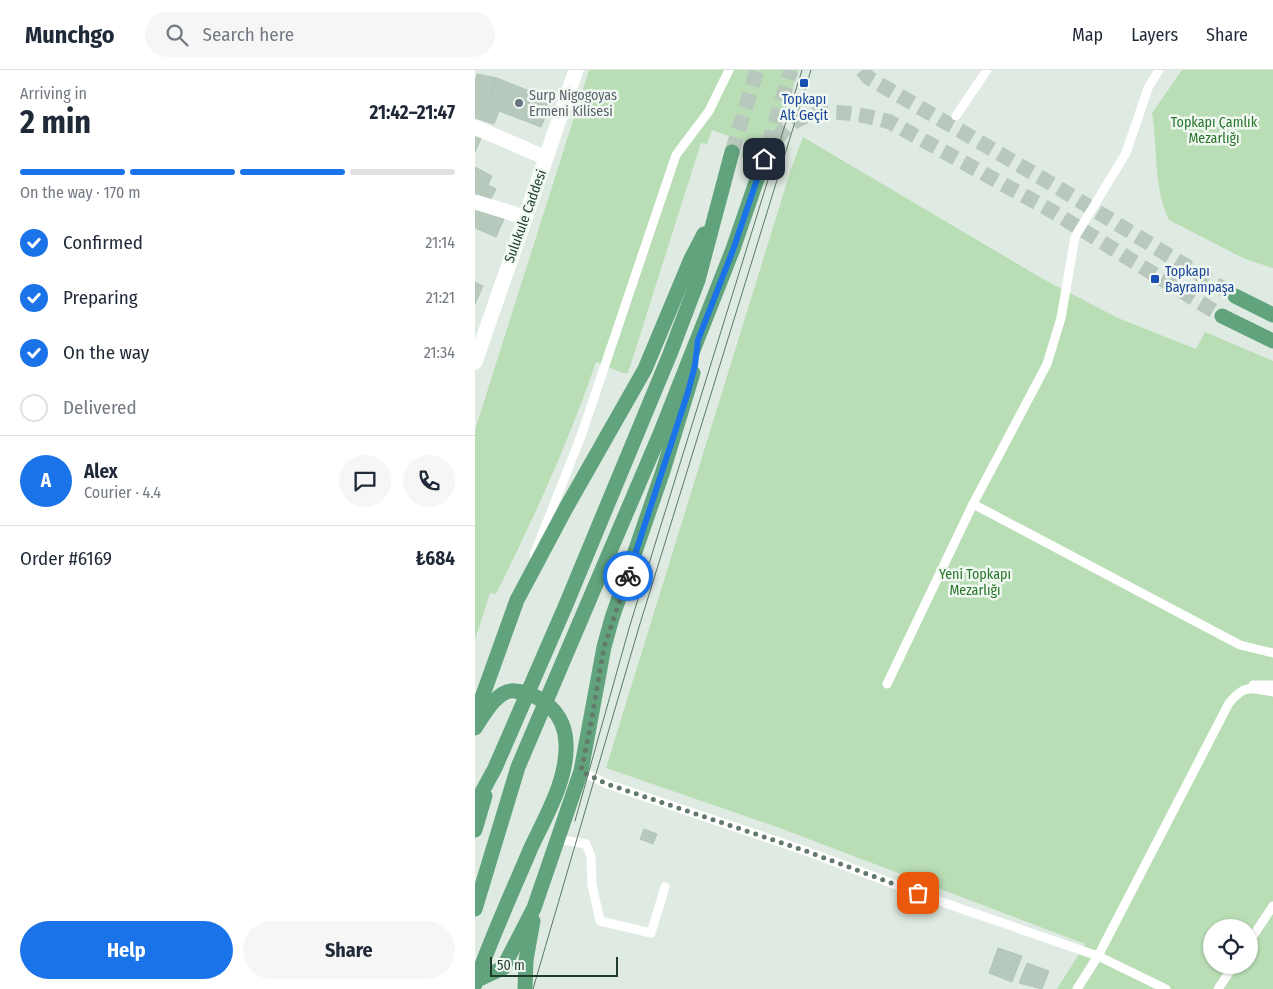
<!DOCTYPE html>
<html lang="en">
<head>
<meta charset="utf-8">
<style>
  body { margin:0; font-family:"Fira Sans Condensed",sans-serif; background:#f6f6f7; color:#1f2937; height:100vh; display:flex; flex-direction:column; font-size:19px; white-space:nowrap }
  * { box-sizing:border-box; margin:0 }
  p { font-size:16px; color:#747a83 }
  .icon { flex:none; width:28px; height:28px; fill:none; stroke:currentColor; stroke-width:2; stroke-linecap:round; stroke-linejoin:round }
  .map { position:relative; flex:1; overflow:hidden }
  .drawer { display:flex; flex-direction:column; background:#fff; width:475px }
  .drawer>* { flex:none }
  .buttons { position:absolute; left:728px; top:849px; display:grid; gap:10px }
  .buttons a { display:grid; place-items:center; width:55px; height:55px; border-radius:50%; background:#fff; box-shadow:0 1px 4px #0004; font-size:25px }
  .scale { position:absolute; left:15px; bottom:12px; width:128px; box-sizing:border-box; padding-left:5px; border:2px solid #1f3c2b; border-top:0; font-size:14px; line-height:18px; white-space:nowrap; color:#1f3c2b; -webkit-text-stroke:4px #f0f8f1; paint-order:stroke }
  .pin { position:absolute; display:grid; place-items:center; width:42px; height:42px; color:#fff; margin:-21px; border-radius:10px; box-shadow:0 2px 8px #0006 }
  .courier { position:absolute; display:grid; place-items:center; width:50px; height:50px; margin:-25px; border:4px solid #1a73e8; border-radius:50%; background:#fff; color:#222; box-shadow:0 1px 6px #0007 }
  .overview em { font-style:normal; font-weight:700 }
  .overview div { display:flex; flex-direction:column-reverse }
  .overview { display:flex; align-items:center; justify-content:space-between; height:85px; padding:0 20px }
  h1 { font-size:32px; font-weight:700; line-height:38px }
  .bar { display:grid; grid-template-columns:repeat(4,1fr); gap:8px 5px; align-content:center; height:60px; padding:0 20px }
  .bar i { height:6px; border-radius:4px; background:#e0e1e3 }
  .bar .current { background:#1a73e8 }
  .bar p { grid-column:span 4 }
  .line { display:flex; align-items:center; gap:12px; padding:0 20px; border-top:1px solid #e0e1e3 }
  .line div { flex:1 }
  .round { display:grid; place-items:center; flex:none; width:52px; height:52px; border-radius:26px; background:#f6f6f7 }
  ol { padding:0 20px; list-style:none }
  li { display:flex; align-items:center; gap:15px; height:55px }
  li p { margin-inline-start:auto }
  li .icon { padding:5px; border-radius:50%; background:#1a73e8; color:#fff; stroke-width:4 }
  li:last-child { color:#747a83 }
  li i { width:28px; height:28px; border:2px solid #e0e1e3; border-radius:50% }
  .primary-button { display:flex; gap:10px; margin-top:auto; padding:10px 20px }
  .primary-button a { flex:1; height:58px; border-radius:30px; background:#1a73e8; color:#fff; font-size:20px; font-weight:700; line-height:58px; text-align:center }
  .primary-button a+a { background:#f6f6f7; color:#1f2937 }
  header { display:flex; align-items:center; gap:30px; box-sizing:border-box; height:70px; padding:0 25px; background:#fff; border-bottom:1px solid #e0e1e3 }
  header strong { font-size:24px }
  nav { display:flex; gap:28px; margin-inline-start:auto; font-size:18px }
  .search { width:350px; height:45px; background:#f6f6f7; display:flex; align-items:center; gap:12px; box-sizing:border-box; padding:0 18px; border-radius:28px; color:#747a83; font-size:19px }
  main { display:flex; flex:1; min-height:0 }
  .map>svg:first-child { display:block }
</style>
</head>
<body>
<header>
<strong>Munchgo</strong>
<div class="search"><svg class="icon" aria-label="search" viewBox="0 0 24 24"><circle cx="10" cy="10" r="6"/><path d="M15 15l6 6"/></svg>Search here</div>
<nav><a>Map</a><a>Layers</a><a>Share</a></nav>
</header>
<main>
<section class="drawer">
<div class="overview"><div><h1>2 min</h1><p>Arriving in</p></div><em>21:42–21:47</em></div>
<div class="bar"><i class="current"></i><i class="current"></i><i class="current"></i><i></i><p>On the way · 170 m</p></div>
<ol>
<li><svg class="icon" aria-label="check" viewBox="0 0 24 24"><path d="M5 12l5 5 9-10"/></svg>Confirmed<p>21:14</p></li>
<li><svg class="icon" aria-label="check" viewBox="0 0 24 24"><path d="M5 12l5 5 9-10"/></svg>Preparing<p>21:21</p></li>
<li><svg class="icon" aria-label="check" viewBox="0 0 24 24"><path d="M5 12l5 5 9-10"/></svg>On the way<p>21:34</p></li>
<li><i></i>Delivered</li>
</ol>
<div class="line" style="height:90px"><b class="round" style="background:#1a73e8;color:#fff">A</b><div><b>Alex</b><p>Courier · 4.4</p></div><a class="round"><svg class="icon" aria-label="chat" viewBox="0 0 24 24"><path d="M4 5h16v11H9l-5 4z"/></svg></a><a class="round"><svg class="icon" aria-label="phone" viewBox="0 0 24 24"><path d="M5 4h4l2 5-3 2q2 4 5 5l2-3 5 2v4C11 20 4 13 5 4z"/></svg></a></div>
<div class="line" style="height:65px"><div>Order #6169</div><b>₺684</b></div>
<div class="primary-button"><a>Help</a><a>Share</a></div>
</section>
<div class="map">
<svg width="798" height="919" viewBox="0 0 798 919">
  <rect width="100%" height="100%" fill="#dfebe2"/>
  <g fill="#b9deb6" fill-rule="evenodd">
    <path d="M 114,0 L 324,0 L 292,94 L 266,87 L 270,72 L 237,60 L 232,74 L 226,73 L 153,303 L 148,303 L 121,292 C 95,369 58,450 21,524 L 15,523 L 0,570 L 0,360 Z"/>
    <path d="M 707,0 L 798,0 L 798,198 L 770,189 L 694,150 C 678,116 683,79 677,43 Z"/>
    <path d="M 328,67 L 568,209 L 643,248 L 721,279 L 730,262 L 798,291 L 798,919 L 582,919 L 610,874 L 302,757 L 131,698 L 316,99 ZM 736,858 L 774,858 L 774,895 L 736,895 Z"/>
  </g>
  <g fill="#b7c9bc" stroke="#b1c5b6">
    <polygon points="2,4 22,8 11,36 24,41 19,54 0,48 0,12"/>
    <polygon points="22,8 77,30 66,57 11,36"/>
    <polygon points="0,67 6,69 0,82"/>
    <polygon points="0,97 17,106 13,115 21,119 13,135 0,128"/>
    <polygon points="0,135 30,147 21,167 0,158"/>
    <polygon points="0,212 8,216 0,234"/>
    <polygon points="169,759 182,764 178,774 165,769"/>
    <polygon points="523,878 547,886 537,912 514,903"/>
    <polygon points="552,893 574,901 567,919 544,913"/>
  </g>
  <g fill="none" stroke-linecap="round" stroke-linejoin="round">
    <g stroke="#b9c8bd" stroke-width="15" stroke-dasharray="15 8" stroke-linecap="butt">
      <polyline points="387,0 394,8 577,114 760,226"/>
      <polyline points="293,75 316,0"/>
      <polyline points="257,82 282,0"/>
      <path d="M 289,89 C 297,76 306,60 319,52 C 347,35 386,44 415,52 L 575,140 L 747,246"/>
    </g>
    <g stroke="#fff" stroke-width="9">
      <polyline points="481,46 512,0"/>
      <polyline points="498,434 765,575 798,583"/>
      <polyline points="59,485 106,366 201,85 234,41 254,0"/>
      <polyline points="412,614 498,434 572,294 586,248 600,167 651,83 673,18 684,0"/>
      <polyline points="778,615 798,615"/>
      <polyline points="106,701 132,714 331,781 461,830 623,886 691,919"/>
      <polyline points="82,769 111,774 116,787 117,815 125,851 176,863 190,817"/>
      <polyline points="774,872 798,836"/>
      <path d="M 602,919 L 623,886 L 754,633 C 770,614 775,618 798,622"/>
      <polyline points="743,919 759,895"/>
    </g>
    <g stroke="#fff" stroke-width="15">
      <polyline points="0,57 71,88 101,0"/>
      <polyline points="0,132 49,147"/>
    </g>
    <polyline stroke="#fff" stroke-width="15" points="0,292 71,88"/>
    <g stroke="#61a37c" stroke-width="15">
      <polyline points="760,226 798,245"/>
      <polyline points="747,246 798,271"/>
      <polyline points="0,647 42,530 91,438 170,299 216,189 229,164"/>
      <path d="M 0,658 C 8,646 23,618 40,621 C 67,624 90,643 91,673 C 93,710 70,747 55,780 C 36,825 16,868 0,914"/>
      <polyline points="0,735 20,698 90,537 195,284 223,210 257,82"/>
      <polyline points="0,760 10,726"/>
      <polyline points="0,839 43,697 185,364 258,179 289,89"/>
      <polyline points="0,911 28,898 59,838 106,701 129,577 137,548 188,401 218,303"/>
      <polyline points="50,919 51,890 58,851"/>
    </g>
    <g stroke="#597865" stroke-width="1">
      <polyline points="100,751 155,555 327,0"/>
      <polyline points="58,919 164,557 336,0"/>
    </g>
  </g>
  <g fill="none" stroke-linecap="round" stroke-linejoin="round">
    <polyline stroke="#62796b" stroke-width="5" stroke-dasharray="0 9" points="153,506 129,577 115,659 106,701 132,714 331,781 443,823"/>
    <polyline stroke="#1a73e8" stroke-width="6" points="153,506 213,322 220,295 223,270 258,180 289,89"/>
  </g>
  <g fill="#1a4fb4" stroke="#f0f8f1" stroke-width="2">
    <rect x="324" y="8" width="10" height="10" rx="2.5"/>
    <rect x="675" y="204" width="10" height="10" rx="2.5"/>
  </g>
  <circle fill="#6b7280" stroke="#f0f8f1" stroke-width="2" cx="44" cy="33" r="5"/>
  <g text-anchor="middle" stroke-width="5" stroke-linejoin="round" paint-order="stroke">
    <g font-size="14" fill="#5b616d" stroke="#f0f8f1" text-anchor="start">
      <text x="54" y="30">Surp Nigogoyas<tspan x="54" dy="16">Ermeni Kilisesi</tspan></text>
    </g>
    <g font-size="14" fill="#164399" stroke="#f0f8f1">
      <text x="329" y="34">Topkapı<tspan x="329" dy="16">Alt Geçit</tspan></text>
      <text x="690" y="206" text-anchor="start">Topkapı<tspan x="690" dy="16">Bayrampaşa</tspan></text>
    </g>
    <g font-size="14" fill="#27752b" stroke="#f0f8f1">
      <text x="739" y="57">Topkapı Çamlık<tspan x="739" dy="16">Mezarlığı</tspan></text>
      <text x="500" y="509">Yeni Topkapı<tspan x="500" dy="16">Mezarlığı</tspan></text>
    </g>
    <g font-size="14" fill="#1f3c2b" stroke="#f0f8f1">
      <text transform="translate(50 146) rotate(-70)" y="5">Sulukule Caddesi</text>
    </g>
  </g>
</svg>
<div class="buttons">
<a><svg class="icon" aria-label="locate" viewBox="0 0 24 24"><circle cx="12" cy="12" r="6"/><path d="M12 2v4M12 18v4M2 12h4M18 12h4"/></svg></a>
</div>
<div class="scale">50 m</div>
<div class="pin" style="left:443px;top:823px;background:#ea580c"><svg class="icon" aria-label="bag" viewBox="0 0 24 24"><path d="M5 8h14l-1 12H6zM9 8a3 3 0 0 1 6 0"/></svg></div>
<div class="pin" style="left:289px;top:89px;background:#1f2937"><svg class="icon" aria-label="home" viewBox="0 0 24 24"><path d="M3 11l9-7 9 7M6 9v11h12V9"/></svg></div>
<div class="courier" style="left:153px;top:506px"><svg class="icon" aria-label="bike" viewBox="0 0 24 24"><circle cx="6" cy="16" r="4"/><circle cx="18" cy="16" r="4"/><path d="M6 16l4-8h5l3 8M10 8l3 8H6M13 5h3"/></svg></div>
</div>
</main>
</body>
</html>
